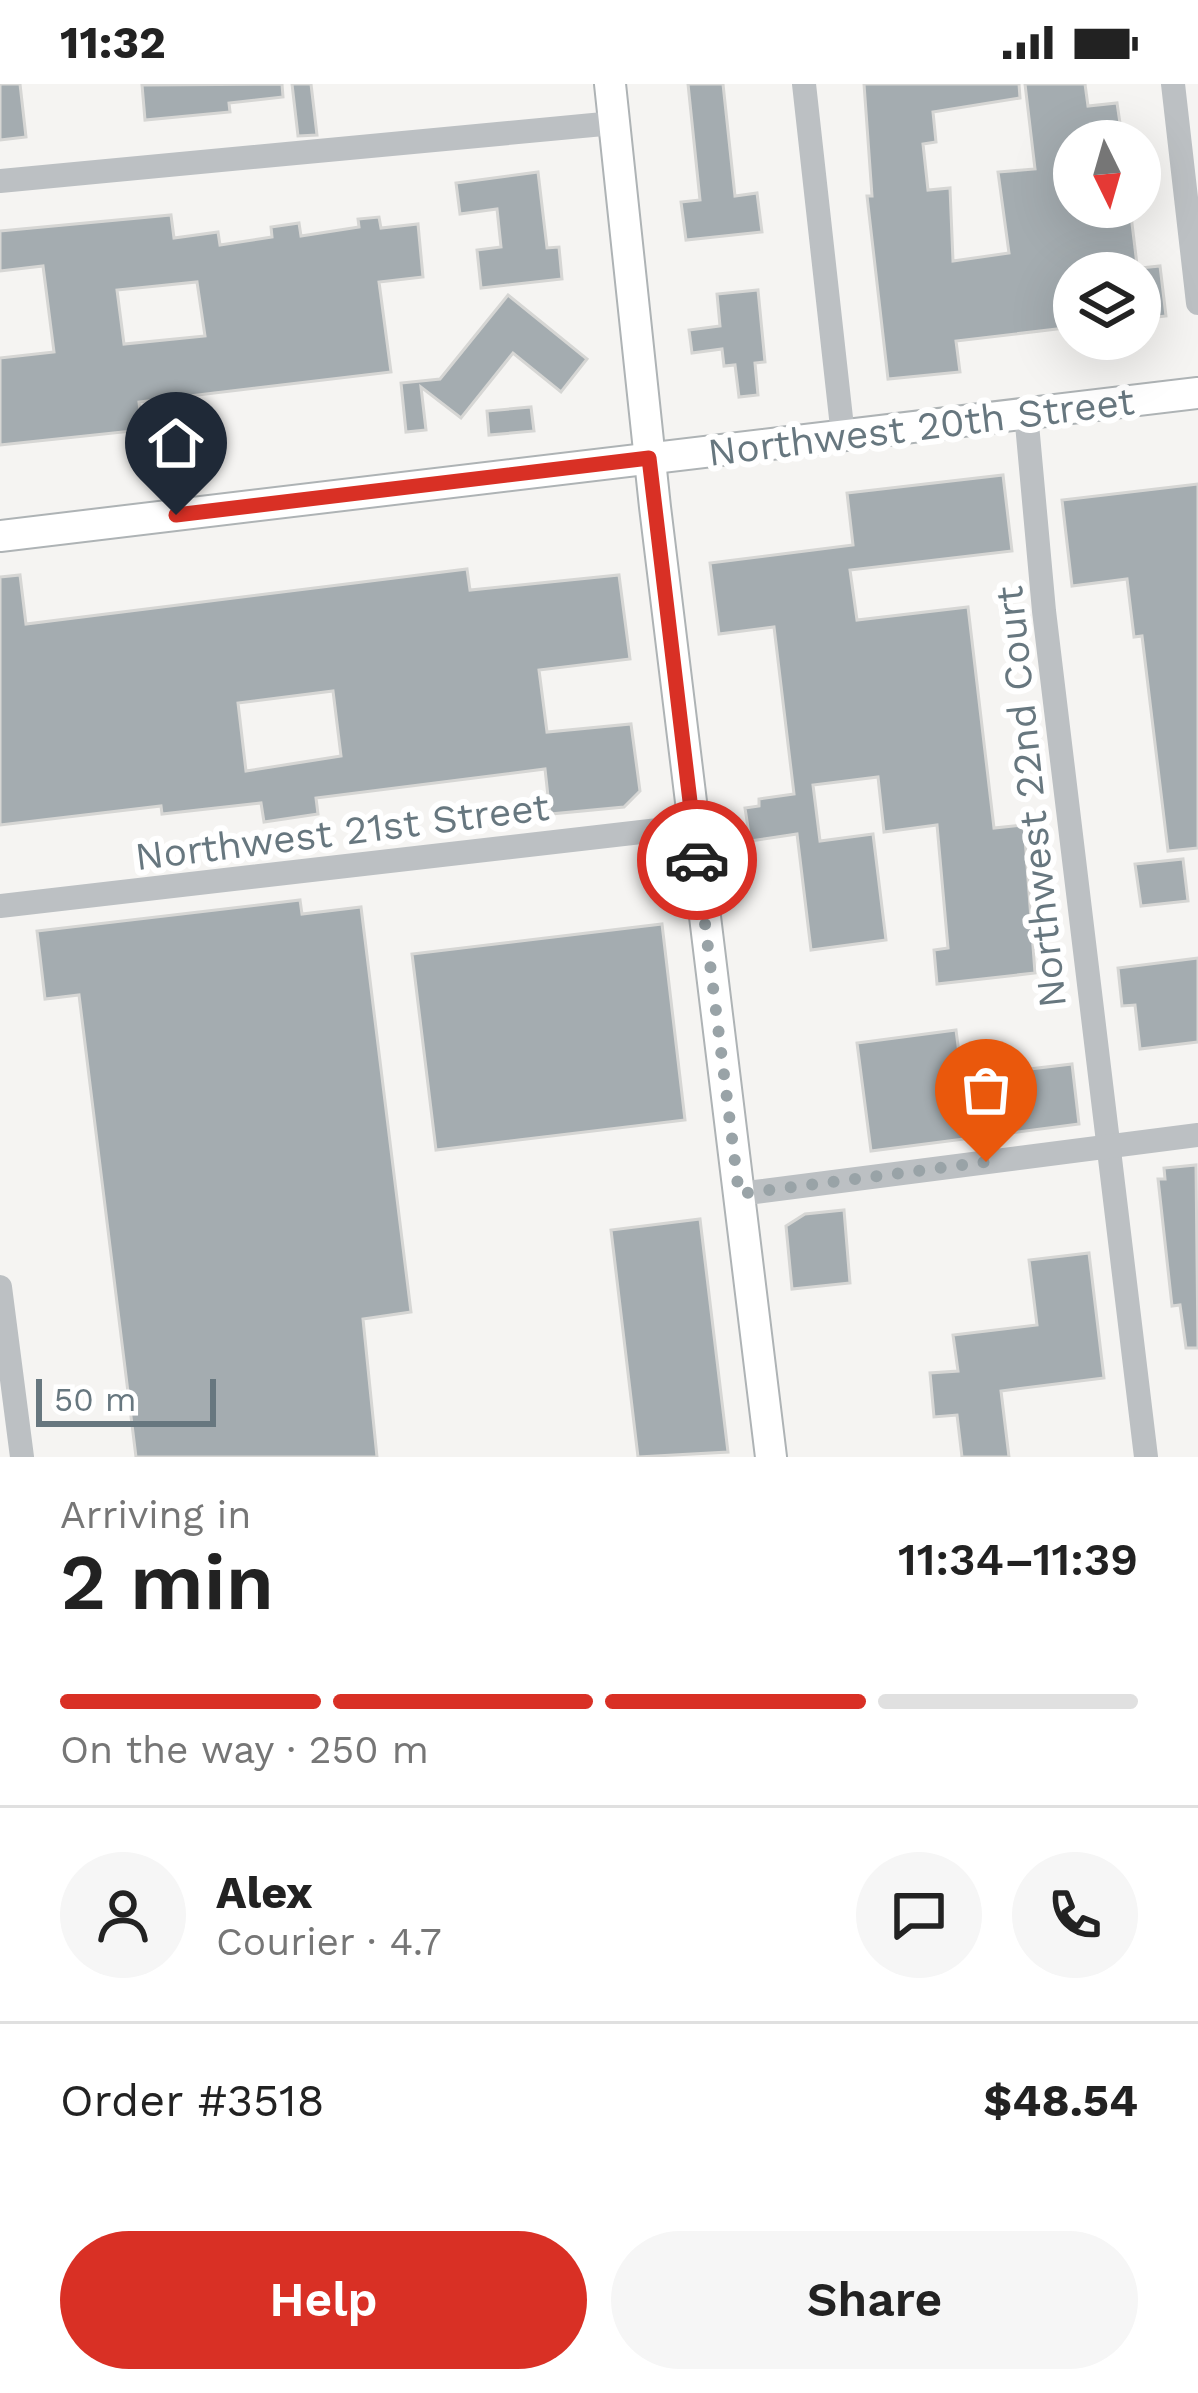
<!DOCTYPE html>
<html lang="en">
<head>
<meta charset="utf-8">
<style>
  body { margin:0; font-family:"Work Sans",sans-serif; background:#f6f6f6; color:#222; height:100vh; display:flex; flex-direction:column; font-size:45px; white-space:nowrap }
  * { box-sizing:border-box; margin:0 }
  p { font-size:39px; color:#767676 }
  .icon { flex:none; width:66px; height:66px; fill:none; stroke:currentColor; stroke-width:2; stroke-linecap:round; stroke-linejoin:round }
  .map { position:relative; height:1373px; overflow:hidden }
  .details { display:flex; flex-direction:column; background:#fff; flex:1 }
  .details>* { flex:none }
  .needle { width:78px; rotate:175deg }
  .fabs { position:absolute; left:1053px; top:36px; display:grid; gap:24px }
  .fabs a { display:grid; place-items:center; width:108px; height:108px; border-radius:50%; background:#fff; box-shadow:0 12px 48px #0002; font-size:60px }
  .scale { position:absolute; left:36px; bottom:30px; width:180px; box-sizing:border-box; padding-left:12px; border:6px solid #67777f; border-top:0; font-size:33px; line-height:42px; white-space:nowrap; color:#67777f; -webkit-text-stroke:9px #fff; paint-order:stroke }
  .pin { position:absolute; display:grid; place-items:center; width:102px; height:102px; color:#fff; margin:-123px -51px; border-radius:50% 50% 50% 0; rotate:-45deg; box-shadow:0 0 12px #0007 }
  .pin .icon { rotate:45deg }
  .courier { position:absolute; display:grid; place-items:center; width:120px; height:120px; margin:-60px; border:9px solid #d93025; border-radius:50%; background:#fff; color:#222; box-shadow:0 3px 15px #0007 }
  .overview em { font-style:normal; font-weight:600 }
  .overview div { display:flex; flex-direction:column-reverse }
  .overview { display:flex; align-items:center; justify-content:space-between; height:204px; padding:0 60px }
  h1 { font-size:78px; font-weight:600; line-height:90px }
  .bar { display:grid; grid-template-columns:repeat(4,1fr); gap:18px 12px; align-content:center; height:144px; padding:0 60px }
  .bar i { height:15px; border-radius:9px; background:#e0e0e0 }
  .bar .on { background:#d93025 }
  .bar p { grid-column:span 4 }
  .line { display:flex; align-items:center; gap:30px; padding:0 60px; border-top:3px solid #e0e0e0 }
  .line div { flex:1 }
  .round { display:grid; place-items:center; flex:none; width:126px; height:126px; border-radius:63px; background:#f6f6f6 }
  .primary-button { display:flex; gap:24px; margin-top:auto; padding:24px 60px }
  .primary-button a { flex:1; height:138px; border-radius:72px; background:#d93025; color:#fff; font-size:48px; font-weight:600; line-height:138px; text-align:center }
  .primary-button a+a { background:#f6f6f6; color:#222 }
  .status { display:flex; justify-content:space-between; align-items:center; height:84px; padding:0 60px; background:#fff; direction:ltr }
  .status svg { height:33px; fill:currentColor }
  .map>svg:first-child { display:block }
</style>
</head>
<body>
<div class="status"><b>11:32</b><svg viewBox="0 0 49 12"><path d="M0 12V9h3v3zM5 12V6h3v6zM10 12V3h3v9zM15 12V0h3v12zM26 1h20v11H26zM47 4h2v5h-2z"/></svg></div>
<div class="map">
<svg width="1198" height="1373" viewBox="0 0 1198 1373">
  <rect width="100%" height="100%" fill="#f5f4f2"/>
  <g fill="#a4acb0" stroke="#d6d6d4" stroke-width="3" fill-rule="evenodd">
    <polygon points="0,0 20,0 26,53 0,56"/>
    <polygon points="282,0 283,13 229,19 230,28 145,36 142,1"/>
    <polygon points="292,0 311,0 317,51 298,52"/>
    <polygon points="688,0 723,0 735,112 757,109 762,148 686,156 681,118 700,116"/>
    <polygon points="864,0 1019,0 1020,14 933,28 936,58 923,60 928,106 950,104 953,177 1009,169 998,88 1035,85 1025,0 1085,0 1088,22 1117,19 1120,39 1111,41 1113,55 1074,57 1074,123 1130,123 1138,189 1074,189 1074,243 956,257 960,288 888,295 867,112 872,112"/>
    <polygon points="538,88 547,164 559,163 562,195 481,204 477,166 501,163 497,125 460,130 456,99"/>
    <path d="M 171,131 L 174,154 L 218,148 L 220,161 L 272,153 L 271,143 L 299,139 L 301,152 L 359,143 L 358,135 L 379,133 L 381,144 L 418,140 L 423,193 L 379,198 L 391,288 L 139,318 L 142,346 L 0,361 L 0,274 L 54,268 L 43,182 L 0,187 L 0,147 ZM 197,198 L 205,252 L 124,260 L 117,206 Z"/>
    <polygon points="1160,182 1166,232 1140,235 1140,184"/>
    <polygon points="758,206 765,278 755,279 758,311 739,313 735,281 724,282 722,265 692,269 689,246 720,242 717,210"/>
    <polygon points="508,211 587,275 561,308 513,269 461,334 421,303 426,346 406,348 401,299 440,295"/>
    <polygon points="531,323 534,347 489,351 487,327"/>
    <polygon points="1003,391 1012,467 850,486 857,536 968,523 994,744 1024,741 1035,889 937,900 934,866 948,864 937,741 884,748 878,693 813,701 820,757 873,750 886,856 811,866 797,750 750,757 745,724 759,722 759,715 794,710 774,543 719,550 710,479 853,461 847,409"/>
    <polygon points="1198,400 1198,764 1168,767 1142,552 1134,553 1127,495 1072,502 1062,416"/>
    <path d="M 467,485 L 470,506 L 619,491 L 630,575 L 539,586 L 547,648 L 631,640 L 640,707 L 624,723 L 550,730 L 545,685 L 316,714 L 318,730 L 264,738 L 261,719 L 162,730 L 161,722 L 0,741 L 0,493 L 20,491 L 26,540 ZM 333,607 L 341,672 L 246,687 L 238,619 Z"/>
    <polygon points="1183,775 1188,817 1141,822 1135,780"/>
    <polygon points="300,816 302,830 361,823 411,1228 363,1235 377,1373 136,1373 79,911 45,915 37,847"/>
    <polygon points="662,840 685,1036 436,1066 412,870"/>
    <polygon points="1198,874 1198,958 1140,965 1135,921 1122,922 1118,884"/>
    <polygon points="956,946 962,993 1072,980 1079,1040 871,1067 857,959"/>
    <polygon points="1196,1081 1198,1264 1186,1264 1180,1221 1172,1222 1158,1095 1165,1095 1164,1084"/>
    <polygon points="844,1126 850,1199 792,1205 786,1142 805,1130"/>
    <polygon points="700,1135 728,1368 638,1373 611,1146"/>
    <polygon points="1089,1169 1104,1294 1001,1307 1009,1373 962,1373 957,1331 934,1333 930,1289 958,1287 953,1251 1037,1241 1029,1176"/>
  </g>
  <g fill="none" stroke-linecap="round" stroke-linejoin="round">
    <defs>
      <g id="major">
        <polyline points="610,0 655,423 771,1373"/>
        <polyline points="0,452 1198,309"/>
      </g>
    </defs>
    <use href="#major" stroke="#aeb3b5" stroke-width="34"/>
    <g stroke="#bcc0c3" stroke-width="24">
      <polyline points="804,0 843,352"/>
      <polyline points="1173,0 1198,219"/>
      <polyline points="0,97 614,39"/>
      <polyline points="1026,329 1044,527 1146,1373"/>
      <polyline points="0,822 693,742"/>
      <polyline points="739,1110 1198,1051"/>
      <polyline points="0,1203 22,1373"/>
    </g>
    <use href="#major" stroke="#fff" stroke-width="30"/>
  </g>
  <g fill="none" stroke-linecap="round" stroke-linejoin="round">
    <polyline stroke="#99a3a7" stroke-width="12" stroke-dasharray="0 21.6" points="697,776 739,1110 986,1078"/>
    <polyline stroke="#d93025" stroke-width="15" points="176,431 649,374 697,776"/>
  </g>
  <g text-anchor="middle" stroke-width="12" stroke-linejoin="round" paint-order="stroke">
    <g font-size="39" fill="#67777f" stroke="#fff">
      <text transform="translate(921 342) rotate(-7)" y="14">Northwest 20th Street</text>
      <text transform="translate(1030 713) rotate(-96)" y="14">Northwest 22nd Court</text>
      <text transform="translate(342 747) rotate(-7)" y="14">Northwest 21st Street</text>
    </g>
  </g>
</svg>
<div class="fabs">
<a><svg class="needle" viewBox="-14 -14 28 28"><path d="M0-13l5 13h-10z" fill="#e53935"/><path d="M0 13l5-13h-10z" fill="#767676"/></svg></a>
<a><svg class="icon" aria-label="layers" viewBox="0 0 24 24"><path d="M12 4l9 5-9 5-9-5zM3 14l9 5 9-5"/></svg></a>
</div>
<div class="scale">50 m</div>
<div class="pin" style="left:986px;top:1078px;background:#ea580c"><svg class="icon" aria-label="bag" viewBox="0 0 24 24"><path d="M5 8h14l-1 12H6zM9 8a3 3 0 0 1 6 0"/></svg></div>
<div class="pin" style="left:176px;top:431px;background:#1f2937"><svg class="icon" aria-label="home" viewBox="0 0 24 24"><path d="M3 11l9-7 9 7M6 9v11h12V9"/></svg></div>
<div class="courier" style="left:697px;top:776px"><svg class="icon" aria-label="car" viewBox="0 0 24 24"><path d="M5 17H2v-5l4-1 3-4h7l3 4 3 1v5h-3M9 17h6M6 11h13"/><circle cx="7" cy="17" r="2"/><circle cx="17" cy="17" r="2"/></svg></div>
</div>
<section class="details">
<div class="overview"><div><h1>2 min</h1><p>Arriving in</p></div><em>11:34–11:39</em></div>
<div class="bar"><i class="on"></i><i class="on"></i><i class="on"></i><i></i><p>On the way · 250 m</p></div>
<div class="line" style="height:216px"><a class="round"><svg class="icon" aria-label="person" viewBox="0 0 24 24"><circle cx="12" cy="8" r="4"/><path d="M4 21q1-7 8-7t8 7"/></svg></a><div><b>Alex</b><p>Courier · 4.7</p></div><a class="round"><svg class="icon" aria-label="chat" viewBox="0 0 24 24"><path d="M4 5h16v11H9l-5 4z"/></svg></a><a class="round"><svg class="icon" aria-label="phone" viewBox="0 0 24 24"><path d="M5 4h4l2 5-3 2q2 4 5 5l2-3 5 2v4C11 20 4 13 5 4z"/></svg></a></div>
<div class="line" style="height:156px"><div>Order #3518</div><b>$48.54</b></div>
<div class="primary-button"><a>Help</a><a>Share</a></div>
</section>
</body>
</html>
